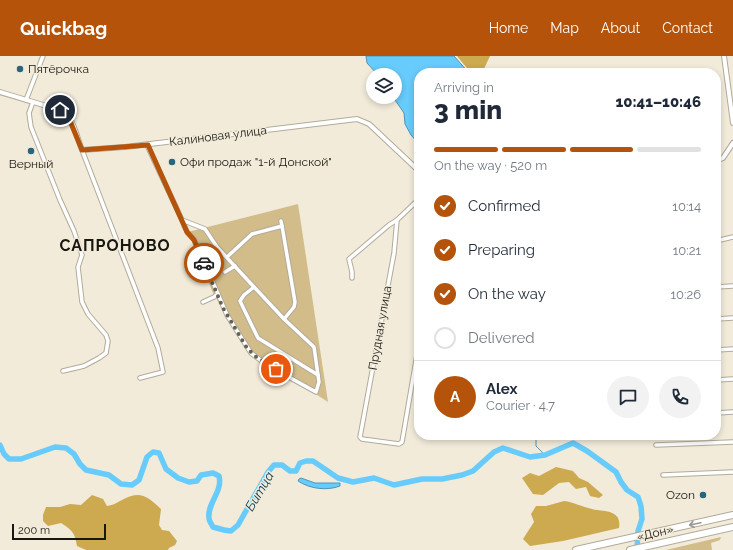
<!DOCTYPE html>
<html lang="en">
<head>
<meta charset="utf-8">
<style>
  body { margin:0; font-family:Raleway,sans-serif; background:#f2f2f3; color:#1f2937; height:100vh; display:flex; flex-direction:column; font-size:15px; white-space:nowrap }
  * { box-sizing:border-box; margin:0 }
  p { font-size:13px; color:#747a83 }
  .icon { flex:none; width:22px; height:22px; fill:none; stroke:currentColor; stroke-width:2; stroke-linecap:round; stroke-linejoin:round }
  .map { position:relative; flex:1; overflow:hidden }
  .details { position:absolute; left:414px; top:12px; width:307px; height:372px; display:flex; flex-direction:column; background:#fff; border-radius:16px; box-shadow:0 2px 6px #0003 }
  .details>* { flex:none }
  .buttons { position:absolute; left:366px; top:12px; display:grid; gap:8px }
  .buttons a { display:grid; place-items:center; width:36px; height:36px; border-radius:50%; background:#fff; box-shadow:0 2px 6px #0003; font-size:20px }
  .scale { position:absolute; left:12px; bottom:10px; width:94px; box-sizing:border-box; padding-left:4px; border:2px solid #191711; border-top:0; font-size:11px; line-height:14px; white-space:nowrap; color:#191711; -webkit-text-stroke:3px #f2ebda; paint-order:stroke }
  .pin { position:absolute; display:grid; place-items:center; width:34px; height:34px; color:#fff; margin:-17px; border:2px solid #fff; border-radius:50%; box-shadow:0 1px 4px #0007 }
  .courier { position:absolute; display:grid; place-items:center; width:40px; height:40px; margin:-20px; border:3px solid #b45309; border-radius:50%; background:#fff; color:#222; box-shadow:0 1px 5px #0007 }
  .overview em { font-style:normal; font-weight:800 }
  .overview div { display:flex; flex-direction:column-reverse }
  .overview { display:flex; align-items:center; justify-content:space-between; height:68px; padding:0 20px }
  h1 { font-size:26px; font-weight:800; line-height:30px }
  .bar { display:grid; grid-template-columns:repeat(4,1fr); gap:6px 4px; align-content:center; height:48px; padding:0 20px }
  .bar i { height:5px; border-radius:3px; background:#e0e1e3 }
  .bar .active { background:#b45309 }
  .bar p { grid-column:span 4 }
  .line { display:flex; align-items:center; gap:10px; padding:0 20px; border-top:1px solid #e0e1e3 }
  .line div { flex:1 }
  .round { display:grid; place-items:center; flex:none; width:42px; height:42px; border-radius:21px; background:#f2f2f3 }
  ol { padding:0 20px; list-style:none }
  li { display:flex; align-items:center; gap:12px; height:44px }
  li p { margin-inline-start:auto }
  li .icon { padding:4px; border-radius:50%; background:#b45309; color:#fff; stroke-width:4 }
  li:last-child { color:#747a83 }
  li i { width:22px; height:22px; border:2px solid #e0e1e3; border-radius:50% }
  header { display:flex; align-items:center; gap:24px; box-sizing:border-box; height:56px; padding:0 20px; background:#b45309; color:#fff }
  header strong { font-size:19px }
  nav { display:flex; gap:22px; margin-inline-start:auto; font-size:14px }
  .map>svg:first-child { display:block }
</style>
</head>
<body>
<header>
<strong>Quickbag</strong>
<nav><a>Home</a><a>Map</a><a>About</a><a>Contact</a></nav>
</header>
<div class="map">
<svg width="733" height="494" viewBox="0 0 733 494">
  <rect width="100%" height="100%" fill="#f2ebda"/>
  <g fill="#d1bc8a">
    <polygon points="298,148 328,346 252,297 228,262 213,237 188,176"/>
    <polygon points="721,481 720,484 711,487 712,494 666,494"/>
  </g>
  <g fill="#cda94f">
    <polygon points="457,0 490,0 482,17 471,17"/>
    <polygon points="556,411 573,415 579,422 588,426 603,439 599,442 590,440 586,431 576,433 569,426 559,427 543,439 533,438 522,422 530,417 539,420"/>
    <path d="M 92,439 L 103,443 L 107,450 C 114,449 116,447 122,444 C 140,434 147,440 161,453 L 159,469 L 162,474 L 169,475 L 177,485 L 175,489 L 169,492 L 168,494 L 86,494 L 77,490 C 75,477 72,474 61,467 L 48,470 L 43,465 L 43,459 L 46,451 L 60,451 L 70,448 L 81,449 Z"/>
    <path d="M 564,445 C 574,446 582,451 592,453 C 599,455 608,454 614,458 C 619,461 620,466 619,472 L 563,485 L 530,490 L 523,483 L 534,466 L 531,458 L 536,450 L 546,450 Z"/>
  </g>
  <g fill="#67cbfc" stroke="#5095b6">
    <polygon points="366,0 454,0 469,17 419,17 419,88 411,79 405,68 404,57 393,41 395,41 395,19 378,19 367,7"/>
    <path d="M 301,422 L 315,427 L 340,427 L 340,430 C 327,435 310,433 298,425 L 299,423 Z"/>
  </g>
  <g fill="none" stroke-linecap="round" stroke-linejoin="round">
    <polyline stroke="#5095b6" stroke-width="1" points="539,379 536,384 536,390 545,399"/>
    <path stroke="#67cbfc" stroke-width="5.5" d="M 0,389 L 4,398 L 9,403 L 21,403 L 55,391 L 66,392 L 74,398 L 80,408 L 86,414 L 109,419 L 121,428 L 132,429 L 139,424 L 147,401 L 153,396 L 159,397 L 166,413 L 178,422 L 189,426 L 197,425 L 201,419 L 213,417 L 219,420 C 223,436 207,447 209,462 C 209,465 212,469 213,471 L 224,474 L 231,475 L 238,469 L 268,416 L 274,409 L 282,409 L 290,415 L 296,415 L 300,407 L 306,405 L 313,405 L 338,422 L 353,426 L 374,422 L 394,429 L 422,423 L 442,423 L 462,419 L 473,415 L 494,396 L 503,392 L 530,401 L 545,399 L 573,387 L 587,395 L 616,416 L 621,426 L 627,434 L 638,441 L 641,450 L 642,463 L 638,475 L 637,494"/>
    <defs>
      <g id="minor">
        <polyline points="26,44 43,0"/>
        <polyline points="33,46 29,57 31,71 60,144 74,175 82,199 78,211 82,246 88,258 106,279 108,285 106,297 99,302 84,310 63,315"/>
        <polyline points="147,89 182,164 205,173 217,191 254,231 284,263 314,291 319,326 316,336 267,309 251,297 227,259 218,238 214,241 203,246"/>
        <polyline points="82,94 158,292 163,316 140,322"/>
        <polyline points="397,164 394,197 360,381 362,383 399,388 402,386 419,287"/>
        <polyline points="183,166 187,176 194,183 218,238"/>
        <polyline points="282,170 295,246 294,251 284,263"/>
        <polyline points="716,185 733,181"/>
        <polyline points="227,201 252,178 282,170 281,165"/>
        <polyline points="225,216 235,210"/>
        <polyline points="352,222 352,216 349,203 389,169 397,164 419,143"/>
        <polyline points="254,231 244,239 240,245 258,282 318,319"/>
        <polyline points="716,231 733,230"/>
        <polyline points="716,263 733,262"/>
        <polyline points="716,294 733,293"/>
        <polyline points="716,324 733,323"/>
        <polyline points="716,357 733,356"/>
        <polyline points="656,389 733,386"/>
        <polyline points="663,419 733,416"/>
      </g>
      <g id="tertiary">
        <polyline points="724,0 733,67"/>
        <path d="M 0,36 L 63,55 C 74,63 77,82 82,94 L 125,91 L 357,63 L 369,68 L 419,115"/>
        <polyline points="716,105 723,102 733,87"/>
      </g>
      <g id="motorway">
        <polyline points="576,494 733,459"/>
        <polyline points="630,494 733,471"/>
      </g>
    </defs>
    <use href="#minor" stroke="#b2ab9b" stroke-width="5.5"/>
    <use href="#tertiary" stroke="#b2ab9b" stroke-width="6"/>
    <use href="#motorway" stroke="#b2ab9b" stroke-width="8"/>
    <use href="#minor" stroke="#fff" stroke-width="3.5"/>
    <use href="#tertiary" stroke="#fff" stroke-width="4"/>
    <use href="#motorway" stroke="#fff" stroke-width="6"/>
  </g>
  <defs><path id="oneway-shaft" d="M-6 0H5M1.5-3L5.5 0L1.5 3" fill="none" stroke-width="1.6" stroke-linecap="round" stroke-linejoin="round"/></defs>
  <use stroke="#989794" href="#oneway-shaft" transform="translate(695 468) rotate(168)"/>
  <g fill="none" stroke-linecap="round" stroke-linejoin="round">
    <polyline stroke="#656157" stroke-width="4" stroke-dasharray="0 7.2" points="204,207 223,252 247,292 255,300 276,313"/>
    <polyline stroke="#b45309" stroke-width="5" points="60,54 68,60 82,94 148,89 187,176 194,184 204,207"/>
  </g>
  <g fill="#29657d" stroke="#f2ebda" stroke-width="1.5">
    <circle cx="20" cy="13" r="4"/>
    <circle cx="31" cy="95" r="4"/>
    <circle cx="172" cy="106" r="4"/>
    <circle cx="703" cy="439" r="4"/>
  </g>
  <g text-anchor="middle" stroke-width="3" stroke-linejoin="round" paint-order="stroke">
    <g font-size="12" fill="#191711" stroke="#f2ebda" text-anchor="start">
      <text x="28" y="17">Пятёрочка</text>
      <text x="180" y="110">Офи продаж "1-й Донской"</text>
      <text x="31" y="112" text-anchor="middle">Верный</text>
      <text x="695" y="443" text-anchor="end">Ozon</text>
    </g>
    <g font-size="12" fill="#191711" stroke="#f2ebda">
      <text transform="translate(218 80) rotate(-7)" y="4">Калиновая улица</text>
      <text transform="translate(380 272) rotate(-80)" y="4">Прудная улица</text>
      <text transform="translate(655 477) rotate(-13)" y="4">«Дон»</text>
    </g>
    <g font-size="13" font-style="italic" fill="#043347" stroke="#f2ebda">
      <text transform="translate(259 435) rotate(-59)" y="5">Битца</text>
    </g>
    <g font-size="16" font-weight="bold" letter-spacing="1" fill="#191711" stroke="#f2ebda">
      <text x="115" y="195">САПРОНОВО</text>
    </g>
  </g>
</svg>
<div class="buttons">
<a><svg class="icon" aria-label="layers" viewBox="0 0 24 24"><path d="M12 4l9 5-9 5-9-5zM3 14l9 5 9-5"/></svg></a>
</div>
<div class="scale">200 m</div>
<div class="pin" style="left:276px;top:313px;background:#ea580c"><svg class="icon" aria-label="bag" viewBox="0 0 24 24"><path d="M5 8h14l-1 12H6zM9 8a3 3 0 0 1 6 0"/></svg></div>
<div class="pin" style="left:60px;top:54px;background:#1f2937"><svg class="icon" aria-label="home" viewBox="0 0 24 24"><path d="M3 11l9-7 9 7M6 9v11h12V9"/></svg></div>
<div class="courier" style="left:204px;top:207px"><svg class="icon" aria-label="car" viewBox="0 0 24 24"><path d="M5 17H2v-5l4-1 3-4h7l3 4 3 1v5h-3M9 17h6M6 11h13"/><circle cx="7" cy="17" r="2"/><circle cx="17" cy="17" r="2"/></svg></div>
<section class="details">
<div class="overview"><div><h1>3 min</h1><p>Arriving in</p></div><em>10:41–10:46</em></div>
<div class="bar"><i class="active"></i><i class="active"></i><i class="active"></i><i></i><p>On the way · 520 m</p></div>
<ol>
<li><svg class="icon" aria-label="check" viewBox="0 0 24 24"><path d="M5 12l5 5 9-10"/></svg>Confirmed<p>10:14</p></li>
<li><svg class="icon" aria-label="check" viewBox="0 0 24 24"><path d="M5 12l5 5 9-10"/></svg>Preparing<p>10:21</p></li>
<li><svg class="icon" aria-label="check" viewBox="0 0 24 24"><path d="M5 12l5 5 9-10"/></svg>On the way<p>10:26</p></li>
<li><i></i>Delivered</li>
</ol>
<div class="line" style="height:72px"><b class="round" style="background:#b45309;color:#fff">A</b><div><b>Alex</b><p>Courier · 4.7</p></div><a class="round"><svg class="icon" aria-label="chat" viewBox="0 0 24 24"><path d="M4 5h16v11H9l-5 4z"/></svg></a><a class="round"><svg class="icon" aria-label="phone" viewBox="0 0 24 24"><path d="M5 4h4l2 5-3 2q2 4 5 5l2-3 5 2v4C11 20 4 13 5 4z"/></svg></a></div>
</section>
</div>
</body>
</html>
